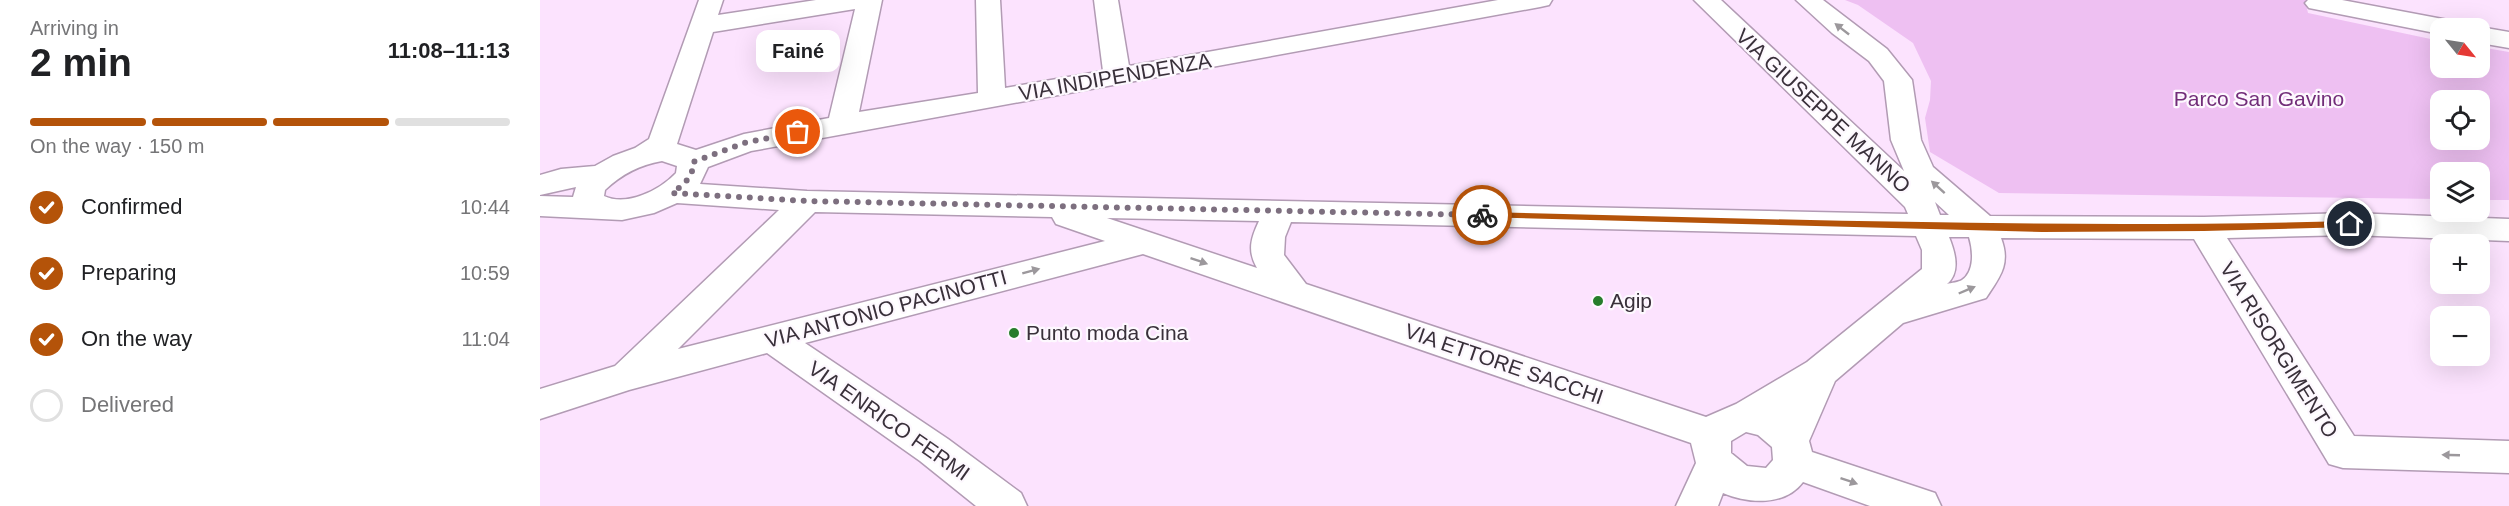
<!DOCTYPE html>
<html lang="en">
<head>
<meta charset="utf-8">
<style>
  body { margin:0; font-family:Arial,sans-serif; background:#f6f6f6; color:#202124; height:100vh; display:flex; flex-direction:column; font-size:22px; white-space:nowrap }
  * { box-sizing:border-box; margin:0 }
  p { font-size:20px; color:#757577 }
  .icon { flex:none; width:33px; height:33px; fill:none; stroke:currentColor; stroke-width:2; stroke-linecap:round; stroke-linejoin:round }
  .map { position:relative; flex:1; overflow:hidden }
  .drawer { display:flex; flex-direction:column; background:#fff; width:540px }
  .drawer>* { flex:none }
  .needle { width:39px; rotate:120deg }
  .buttons { position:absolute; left:1890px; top:18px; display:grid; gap:12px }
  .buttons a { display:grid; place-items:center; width:60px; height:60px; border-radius:12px; background:#fff; box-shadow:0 6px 24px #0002; font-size:30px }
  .pin { position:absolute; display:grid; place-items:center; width:51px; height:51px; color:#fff; margin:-26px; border:3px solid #fff; border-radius:50%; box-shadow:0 2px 6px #0007 }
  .courier { position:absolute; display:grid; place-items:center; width:60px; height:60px; margin:-30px; border:4px solid #b45309; border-radius:50%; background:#fff; color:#222; box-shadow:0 2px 8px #0007 }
  .bubble { position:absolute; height:42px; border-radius:12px; background:#fff; box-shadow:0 6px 24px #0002; font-size:20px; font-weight:700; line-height:42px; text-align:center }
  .head em { font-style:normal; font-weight:700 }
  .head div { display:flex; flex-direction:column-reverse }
  .head { display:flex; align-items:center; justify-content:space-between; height:102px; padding:0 30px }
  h1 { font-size:39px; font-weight:700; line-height:45px }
  .bar { display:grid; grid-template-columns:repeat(4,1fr); gap:9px 6px; align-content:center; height:72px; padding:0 30px }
  .bar i { height:8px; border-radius:4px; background:#e0e0e0 }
  .bar .selected { background:#b45309 }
  .bar p { grid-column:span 4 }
  ol { padding:0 30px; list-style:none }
  li { display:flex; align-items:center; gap:18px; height:66px }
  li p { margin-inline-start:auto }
  li .icon { padding:6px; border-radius:50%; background:#b45309; color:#fff; stroke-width:4 }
  li:last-child { color:#757577 }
  li i { width:33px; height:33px; border:3px solid #e0e0e0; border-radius:50% }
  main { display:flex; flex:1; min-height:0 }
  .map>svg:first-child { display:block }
</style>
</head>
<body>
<main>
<section class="drawer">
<div class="head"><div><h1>2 min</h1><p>Arriving in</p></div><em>11:08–11:13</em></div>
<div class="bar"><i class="selected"></i><i class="selected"></i><i class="selected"></i><i></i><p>On the way · 150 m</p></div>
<ol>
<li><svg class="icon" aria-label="check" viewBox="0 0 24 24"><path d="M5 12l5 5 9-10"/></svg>Confirmed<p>10:44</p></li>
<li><svg class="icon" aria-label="check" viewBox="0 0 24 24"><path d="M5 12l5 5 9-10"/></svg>Preparing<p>10:59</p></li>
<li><svg class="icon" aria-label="check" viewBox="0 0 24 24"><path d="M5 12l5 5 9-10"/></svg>On the way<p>11:04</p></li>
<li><i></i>Delivered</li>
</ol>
</section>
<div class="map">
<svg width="1969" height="506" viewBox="0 0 1969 506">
  <rect width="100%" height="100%" fill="#fce3fe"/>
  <path fill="#eec0f2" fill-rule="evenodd" d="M 1305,0 L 1765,0 L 1768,13 L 1900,41 L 1900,68 L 1940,68 L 1940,47 L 1969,52 L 1969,200 L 1940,200 L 1940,172 L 1900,172 L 1900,199 L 1459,193 L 1390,152 L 1385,118 L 1390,100 L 1391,81 L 1373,43 L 1318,5 ZM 1900,100 L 1940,100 L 1940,140 L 1900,140 Z"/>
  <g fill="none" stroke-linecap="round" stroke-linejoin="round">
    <defs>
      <g id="minor">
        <path d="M 159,0 L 183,0 L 178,15 L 276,0 L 342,0 L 319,112 L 438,93 L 436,0 L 460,0 L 465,88 L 563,71 L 554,0 L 578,0 L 589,66 L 958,0 L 1012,0 L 1009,5 L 1000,7 L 211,151 L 168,167 L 160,184 L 267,191 L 1368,214 L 1365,207 L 1154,0 L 1181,0 L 1364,171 L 1351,140 L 1344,81 L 1329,61 L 1292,33 L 1256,0 L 1283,0 L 1347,49 L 1372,80 L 1381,140 L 1393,167 L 1450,216 L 1664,217 L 1811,213 L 1969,219 L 1969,241 L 1811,235 L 1687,238 L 1814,436 L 1969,441 L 1969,473 L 1803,468 L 1789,464 L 1654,239 L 1461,238 C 1471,264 1460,277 1446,298 L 1363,323 L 1295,381 L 1269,441 L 1272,452 L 1395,493 L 1401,506 L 1330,506 L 1263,482 C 1245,506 1209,504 1183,493 L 1178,506 L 1136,506 L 1156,463 L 1151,443 L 603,254 L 265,343 L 408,439 L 481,493 L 487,506 L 436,506 L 380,461 L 227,353 L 89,390 L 0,419 L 0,389 L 75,366 L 239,210 L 137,203 L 114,213 L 82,220 L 0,216 L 0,196 L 33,197 L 36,187 L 0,195 L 0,175 L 21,169 L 55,166 L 73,156 L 95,148 L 109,139 ZM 315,9 L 289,118 L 204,134 L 156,150 L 137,144 L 173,32 ZM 122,161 L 137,166 L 136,173 C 120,190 87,207 64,196 L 65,190 C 82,174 99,165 122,161 ZM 1395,202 L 1409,215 L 1400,215 ZM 275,212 L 512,217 L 516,224 L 565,241 L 138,349 ZM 567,218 L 719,221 C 711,238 707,251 717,268 ZM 751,222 L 1376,236 L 1382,250 L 1382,269 L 1267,362 L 1196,404 L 1166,417 L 766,284 L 744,255 L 745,237 ZM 1409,237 L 1429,237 C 1433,250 1435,271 1422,280 C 1419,282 1411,283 1407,284 C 1421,272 1415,252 1409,237 ZM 1206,432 L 1218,435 L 1232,447 L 1233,460 L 1226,468 L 1207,466 L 1191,453 L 1191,441 Z"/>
        <polygon points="1768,0 1802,0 1908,20 1917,23 1921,28 1900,28 1900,34 1769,8 1765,3"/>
        <polygon points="1940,27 1969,32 1969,48 1940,43 1940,28 1935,28"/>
      </g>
    </defs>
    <use href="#minor" stroke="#b29bb4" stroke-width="3"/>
    <use href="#minor" fill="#fff" fill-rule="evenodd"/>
  </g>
  <defs><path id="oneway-solid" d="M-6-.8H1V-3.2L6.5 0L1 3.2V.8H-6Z" transform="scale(1.5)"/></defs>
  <g fill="#9c989c">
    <use href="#oneway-solid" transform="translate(1302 29) rotate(-142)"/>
    <use href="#oneway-solid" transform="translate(1398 187) rotate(-138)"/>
    <use href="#oneway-solid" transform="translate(659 261) rotate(19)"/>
    <use href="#oneway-solid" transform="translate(491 271) rotate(-15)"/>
    <use href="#oneway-solid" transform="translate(1427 290) rotate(-23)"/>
    <use href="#oneway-solid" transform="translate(1911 455) rotate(-178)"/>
    <use href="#oneway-solid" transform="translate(1309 481) rotate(19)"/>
  </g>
  <path fill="#b45309" d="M 942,212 C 1232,219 1521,229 1810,221 L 1815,224 L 1810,227 L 1664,231 L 1502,232 L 939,217 L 937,215 Z"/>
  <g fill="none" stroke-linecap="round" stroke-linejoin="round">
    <path stroke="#7d6f7f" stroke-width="6" stroke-dasharray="0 10.8" d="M 258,132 L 204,143 L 153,162 C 154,177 143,185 132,193 L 267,201 L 942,215"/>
  </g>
  <g fill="#277d2b" stroke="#fdf8fe" stroke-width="2">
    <circle cx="1058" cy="301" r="6"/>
    <circle cx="474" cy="333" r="6"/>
  </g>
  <g text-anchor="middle" stroke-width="4.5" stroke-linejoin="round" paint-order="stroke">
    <g font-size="21" fill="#39303a" stroke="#fdf8fe">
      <text transform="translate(575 77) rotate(-10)" y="7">VIA INDIPENDENZA</text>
      <text transform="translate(1283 111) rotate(43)" y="7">VIA GIUSEPPE MANNO</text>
      <text transform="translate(346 309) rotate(-15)" y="7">VIA ANTONIO PACINOTTI</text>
      <text transform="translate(1739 350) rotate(58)" y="7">VIA RISORGIMENTO</text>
      <text transform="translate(964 364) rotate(19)" y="7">VIA ETTORE SACCHI</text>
      <text transform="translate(349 421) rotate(35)" y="7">VIA ENRICO FERMI</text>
    </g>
    <g font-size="21" fill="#722d79" stroke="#fdf8fe">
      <text x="1719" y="106">Parco San Gavino</text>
    </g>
    <g font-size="21" fill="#39303a" stroke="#fdf8fe" text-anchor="start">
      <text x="1070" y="308">Agip</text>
      <text x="486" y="340">Punto moda Cina</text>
    </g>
  </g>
</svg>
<div class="buttons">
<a><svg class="needle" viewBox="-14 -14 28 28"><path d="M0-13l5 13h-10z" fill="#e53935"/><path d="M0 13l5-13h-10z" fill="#757577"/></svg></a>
<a><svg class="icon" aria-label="locate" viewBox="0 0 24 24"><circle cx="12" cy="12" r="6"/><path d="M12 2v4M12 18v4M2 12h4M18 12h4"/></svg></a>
<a><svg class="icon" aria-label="layers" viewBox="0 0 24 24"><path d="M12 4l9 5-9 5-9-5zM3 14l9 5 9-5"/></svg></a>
<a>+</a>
<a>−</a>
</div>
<div class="pin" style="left:258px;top:132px;background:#ea580c"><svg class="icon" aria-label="bag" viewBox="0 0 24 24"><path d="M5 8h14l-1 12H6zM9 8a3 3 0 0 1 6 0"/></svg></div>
<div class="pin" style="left:1810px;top:224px;background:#1f2937"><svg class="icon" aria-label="home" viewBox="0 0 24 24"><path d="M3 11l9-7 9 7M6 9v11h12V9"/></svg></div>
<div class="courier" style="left:942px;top:215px"><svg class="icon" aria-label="bike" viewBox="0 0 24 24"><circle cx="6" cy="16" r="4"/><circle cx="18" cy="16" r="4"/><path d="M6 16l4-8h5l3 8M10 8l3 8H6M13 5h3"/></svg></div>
<div class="bubble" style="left:216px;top:30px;width:84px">Fainé</div>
</div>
</main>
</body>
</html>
